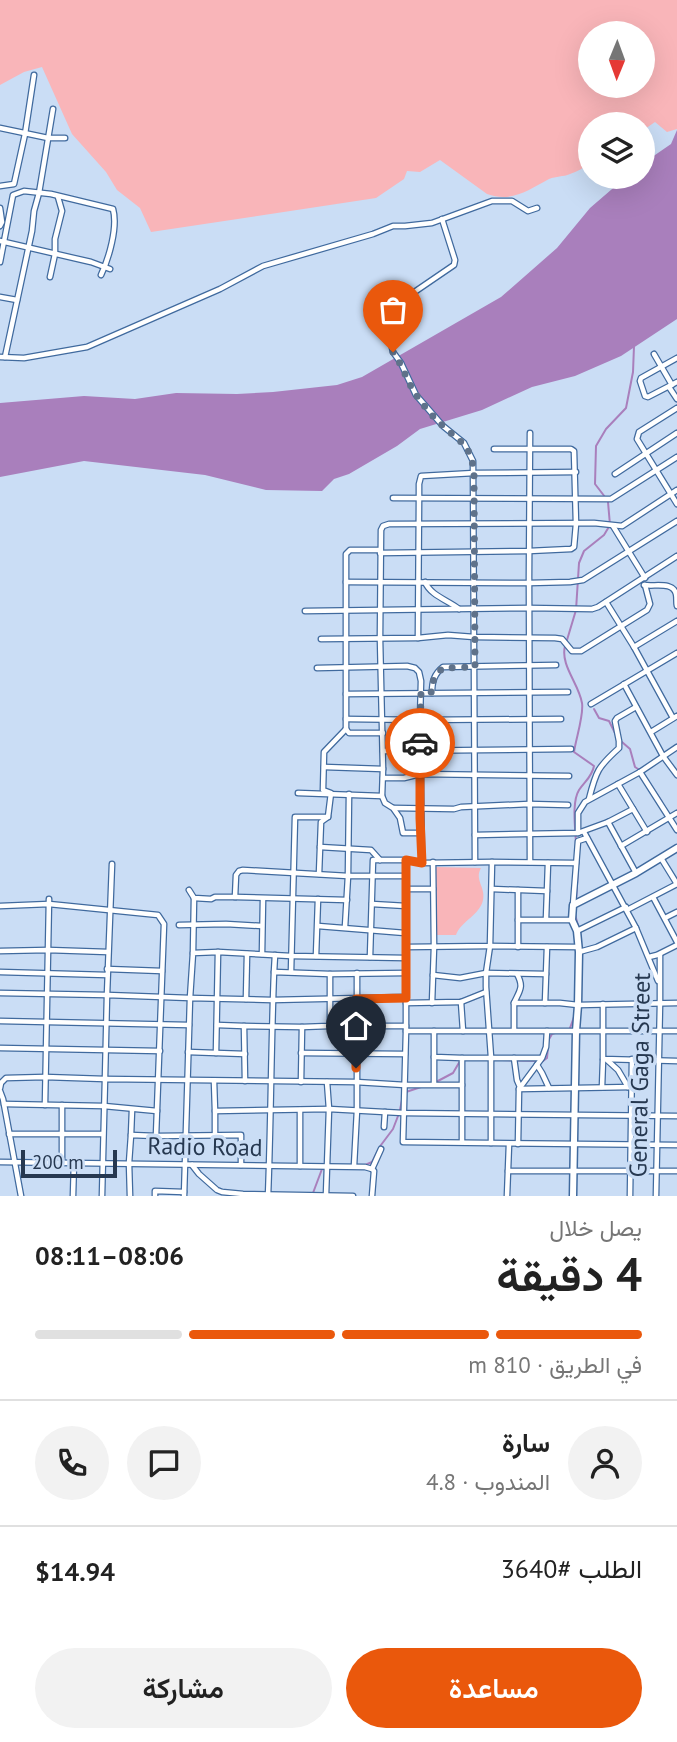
<!DOCTYPE html>
<html lang="ar">
<head>
<meta charset="utf-8">
<style>
  body { margin:0; font-family:"PT Sans",Vazirmatn,sans-serif; background:#f2f2f2; color:#222; direction:rtl; height:100vh; display:flex; flex-direction:column; font-size:26px; white-space:nowrap }
  * { box-sizing:border-box; margin:0 }
  p { font-size:23px; color:#767676 }
  .icon { flex:none; width:38px; height:38px; fill:none; stroke:currentColor; stroke-width:2; stroke-linecap:round; stroke-linejoin:round }
  .map { position:relative; height:1196px; overflow:hidden; direction:ltr }
  .details { display:flex; flex-direction:column; background:#fff; flex:1 }
  .details>* { flex:none }
  .needle { width:46px; rotate:181deg }
  .controls { position:absolute; left:578px; top:21px; display:grid; gap:14px }
  .controls a { display:grid; place-items:center; width:77px; height:77px; border-radius:50%; background:#fff; box-shadow:0 7px 28px #0002; font-size:35px }
  .scale { position:absolute; left:21px; bottom:18px; width:96px; box-sizing:border-box; padding-left:7px; border:4px solid #263850; border-top:0; font-size:19px; line-height:24px; white-space:nowrap; color:#263850; -webkit-text-stroke:5px #caddf5; paint-order:stroke }
  .pin { position:absolute; display:grid; place-items:center; width:60px; height:60px; color:#fff; margin:-72px -30px; border-radius:50% 50% 50% 0; rotate:-45deg; box-shadow:0 0 7px #0007 }
  .pin .icon { rotate:45deg }
  .courier { position:absolute; display:grid; place-items:center; width:70px; height:70px; margin:-35px; border:5px solid #ea580c; border-radius:50%; background:#fff; color:#222; box-shadow:0 2px 9px #0007 }
  .head em { font-style:normal; font-weight:600 }
  .head div { display:flex; flex-direction:column-reverse }
  .head { display:flex; align-items:center; justify-content:space-between; height:119px; padding:0 35px }
  h1 { font-size:46px; font-weight:600; line-height:52px }
  .bar { display:grid; grid-template-columns:repeat(4,1fr); gap:10px 7px; align-content:center; height:84px; padding:0 35px }
  .bar i { height:9px; border-radius:5px; background:#e0e0e0 }
  .bar .active { background:#ea580c }
  .bar p { grid-column:span 4 }
  .line { display:flex; align-items:center; gap:18px; padding:0 35px; border-top:2px solid #e0e0e0 }
  .line div { flex:1 }
  .round { display:grid; place-items:center; flex:none; width:74px; height:74px; border-radius:37px; background:#f2f2f2 }
  .button { display:flex; gap:14px; margin-top:auto; padding:14px 35px }
  .button a { flex:1; height:80px; border-radius:42px; background:#ea580c; color:#fff; font-size:28px; font-weight:600; line-height:80px; text-align:center }
  .button a+a { background:#f2f2f2; color:#222 }
  .map>svg:first-child { display:block }
</style>
</head>
<body>
<div class="map">
<svg width="677" height="1196" viewBox="0 0 677 1196">
  <rect width="100%" height="100%" fill="#caddf5"/>
  <g fill="#f9b5b9" fill-rule="evenodd">
    <path d="M 0,0 L 677,0 L 677,129 L 667,132 L 655,122 L 642,131 L 642,124 L 590,124 L 590,164 C 584,167 577,172 570,174 C 563,177 556,176 549,179 C 528,190 512,203 487,194 L 440,160 L 420,172 L 407,171 L 404,179 L 376,198 L 151,232 L 140,208 L 117,190 L 106,172 L 72,134 L 42,67 L 24,72 L 0,85 ZM 642,33 L 642,86 L 590,86 L 590,33 Z"/>
    <path d="M 436,867 L 481,868 C 474,880 486,887 483,900 C 480,915 461,921 456,935 L 435,935 Z"/>
  </g>
  <polygon fill="#a97fbc" points="677,130 677,319 621,356 575,376 532,387 482,410 420,429 397,446 349,474 334,479 322,491 266,490 205,475 84,461 0,477 0,403 84,396 135,399 176,393 237,394 273,392 337,385 362,377 501,297 557,248 590,208 626,177 642,177 642,164 671,144"/>
  <g fill="none" stroke-linecap="round" stroke-linejoin="round">
    <g stroke="#a97fbc" stroke-width="2">
      <polyline points="605,497 595,484 596,446 606,429 626,408 633,372 634,346"/>
      <polyline points="567,640 576,610 579,563 584,551 604,535 610,525 608,502"/>
      <path d="M 565,646 C 560,665 579,684 582,703 C 584,715 576,738 574,752 L 594,766 C 592,777 585,781 579,790 C 571,803 576,831 576,846"/>
      <polyline points="594,709 599,718 609,721 616,735"/>
      <polyline points="622,742 630,749 635,767 641,771"/>
      <polyline points="644,775 662,802"/>
      <polyline points="576,902 578,869"/>
      <polyline points="575,914 578,926"/>
      <polyline points="570,1028 574,1017"/>
      <polyline points="548,1041 552,1034 555,1033"/>
      <polyline points="502,1060 543,1061 547,1058 548,1047"/>
      <polyline points="436,1082 453,1073 460,1061"/>
      <polyline points="406,1092 421,1087"/>
      <polyline points="400,1110 403,1095"/>
      <polyline points="365,1165 372,1162 381,1145 393,1129 398,1116"/>
      <polyline points="313,1193 322,1169 325,1169"/>
    </g>
    <defs>
      <g id="minor">
        <polyline points="0,128 48,138 65,138"/>
        <polyline points="0,186 14,184 25,134 34,75"/>
        <polyline points="0,208 2,222 0,226"/>
        <polyline points="442,219 455,260 454,265 391,308 385,319 393,352 401,363 416,395 443,426 464,443 473,461 475,862"/>
        <polyline points="0,241 91,262 110,269"/>
        <path d="M 0,262 L 13,195 L 24,191 L 51,194 L 113,209 C 118,227 109,258 101,275"/>
        <polyline points="50,277 55,254 55,239 62,211 58,197"/>
        <polyline points="0,297 17,300"/>
        <polyline points="654,354 672,385"/>
        <polyline points="0,357 24,358 87,347 220,289 263,266 373,234 393,226 405,226 432,223 492,201 512,201 528,211 537,208"/>
        <polyline points="5,357 32,231 34,211 39,193 53,109"/>
        <polyline points="677,358 641,378 640,381 645,396 648,397 677,382"/>
        <polyline points="669,387 677,399"/>
        <polyline points="677,408 639,432 637,439 677,504"/>
        <polyline points="615,474 677,433"/>
        <polyline points="393,498 611,499 677,457"/>
        <polyline points="613,526 645,578"/>
        <polyline points="380,550 350,550 346,554 346,729 349,733 383,733"/>
        <polyline points="380,553 529,551 571,549 574,547 576,524 574,451 571,449 494,449"/>
        <polyline points="346,582 529,583 570,582 583,580 677,521"/>
        <path d="M 425,582 C 431,596 448,600 459,609"/>
        <path d="M 644,585 C 654,587 673,581 676,594 C 677,598 676,602 677,606"/>
        <polyline points="606,602 634,647 673,718"/>
        <polyline points="305,611 529,608 592,609 598,607 677,556"/>
        <polyline points="418,638 419,498 419,484 421,476 474,473 576,472"/>
        <polyline points="321,639 418,638 448,635 474,637 555,638 562,639 572,651 581,651 647,610 650,604 645,585"/>
        <polyline points="634,647 677,621"/>
        <polyline points="317,668 407,666 415,668 419,672 421,681 420,720 422,863"/>
        <polyline points="624,684 663,756 677,775"/>
        <path d="M 432,693 C 432,682 434,674 443,667 L 556,665"/>
        <polyline points="346,694 568,692"/>
        <polyline points="591,704 677,653"/>
        <polyline points="346,719 420,720 561,719"/>
        <polyline points="651,732 677,716"/>
        <polyline points="383,751 571,749"/>
        <polyline points="324,767 383,769"/>
        <polyline points="640,772 677,830"/>
        <polyline points="383,778 404,778 420,774 569,776"/>
        <polyline points="618,784 647,832"/>
        <polyline points="298,793 382,796"/>
        <path d="M 589,799 C 596,771 598,767 619,748 L 619,741 L 615,721 L 617,718 L 636,707"/>
        <polyline points="394,808 454,809 461,807 529,804 568,805"/>
        <polyline points="608,822 636,873"/>
        <polyline points="584,832 636,928 658,981"/>
        <polyline points="421,833 403,833 400,818 393,808 385,803 382,796 383,769 380,638 381,530 383,526 389,524 594,523 622,526 677,490"/>
        <polyline points="578,833 578,813 585,802 640,772 677,747"/>
        <polyline points="475,835 578,833 608,822 633,809"/>
        <polyline points="621,846 677,813"/>
        <polyline points="320,847 371,850 380,860"/>
        <polyline points="661,858 677,884"/>
        <polyline points="530,862 529,577 530,433"/>
        <polyline points="319,874 321,822 328,817 331,793 323,790 324,752 346,729"/>
        <polyline points="406,889 433,889"/>
        <polyline points="492,889 547,891"/>
        <polyline points="189,890 194,898 211,899 215,897 235,897 347,900"/>
        <polyline points="518,890 518,920"/>
        <polyline points="235,897 236,875 239,871 243,870 348,876 406,876"/>
        <polyline points="653,897 677,942"/>
        <polyline points="372,904 406,906"/>
        <polyline points="573,905 578,841 587,838"/>
        <polyline points="0,906 49,904 158,915 164,924 156,1136 241,1135 241,1165"/>
        <polyline points="627,910 677,884"/>
        <polyline points="665,918 677,912"/>
        <polyline points="546,919 548,863"/>
        <polyline points="179,925 226,924 262,926"/>
        <polyline points="318,926 405,933"/>
        <polyline points="345,927 348,876 349,794"/>
        <polyline points="577,931 626,907"/>
        <polyline points="406,947 490,946 492,862 576,863"/>
        <polyline points="518,947 518,920 572,920"/>
        <polyline points="0,951 48,950 108,952"/>
        <polyline points="579,952 597,947 636,928"/>
        <polyline points="193,953 194,898"/>
        <polyline points="262,954 263,899"/>
        <polyline points="316,956 318,899"/>
        <polyline points="370,957 373,860 406,860 422,863 492,862"/>
        <polyline points="649,957 657,955 677,945"/>
        <polyline points="107,969 162,971"/>
        <polyline points="0,972 107,975"/>
        <polyline points="274,972 275,955"/>
        <polyline points="291,972 295,817 328,817"/>
        <path d="M 517,974 C 524,987 520,990 514,1003 L 560,1003 L 578,1005 L 677,1003"/>
        <polyline points="433,975 460,978 486,973 546,974"/>
        <polyline points="0,993 107,995 112,864"/>
        <polyline points="246,999 247,954"/>
        <polyline points="461,1002 463,1031"/>
        <polyline points="406,1003 461,1002 486,992"/>
        <polyline points="432,1003 434,947 433,862"/>
        <polyline points="545,1003 547,947"/>
        <polyline points="603,1004 603,1059 677,1061"/>
        <polyline points="0,1021 189,1025"/>
        <polyline points="217,1025 244,1026"/>
        <polyline points="356,1026 406,1026"/>
        <polyline points="514,1030 514,1003"/>
        <polyline points="406,1031 406,860"/>
        <polyline points="434,1031 434,1057 462,1058 462,1142"/>
        <polyline points="677,1031 406,1031 403,1142 677,1145"/>
        <polyline points="0,1048 160,1051"/>
        <polyline points="188,1052 245,1054"/>
        <polyline points="216,1053 218,952"/>
        <polyline points="301,1053 405,1054"/>
        <polyline points="462,1058 541,1058"/>
        <polyline points="514,1058 517,1080 520,1087"/>
        <polyline points="607,1060 618,1070 628,1087"/>
        <polyline points="537,1065 542,1073 549,1088"/>
        <polyline points="214,1081 215,1111 329,1109 403,1113 677,1116"/>
        <polyline points="245,1081 244,1026 302,1027 329,1026 330,1022 330,974"/>
        <polyline points="301,1082 302,1027"/>
        <polyline points="434,1084 434,1057"/>
        <polyline points="602,1087 603,1060"/>
        <polyline points="0,1088 1,1083 6,1078 45,1077 105,1079 107,995 190,998 193,953 218,952 291,956 406,958"/>
        <polyline points="519,1089 632,1087"/>
        <polyline points="0,1091 3,1099 21,1196"/>
        <polyline points="4,1104 104,1106 157,1111"/>
        <polyline points="45,1105 49,899"/>
        <polyline points="215,1111 215,1135"/>
        <polyline points="384,1127 385,1112"/>
        <polyline points="9,1134 103,1134"/>
        <polyline points="131,1135 132,1110"/>
        <polyline points="491,1143 491,1057 486,987 486,973 490,946 578,947"/>
        <polyline points="518,1144 519,1089 542,1058 546,1047 547,1031"/>
        <polyline points="0,1162 365,1167 372,1169 374,1171 372,1196"/>
        <polyline points="62,1162 62,1105"/>
        <polyline points="192,1165 199,1174 217,1190 222,1192 243,1194 353,1196"/>
        <polyline points="300,1166 300,1110"/>
        <polyline points="354,1166 357,1110 357,973"/>
        <polyline points="372,1169 381,1149"/>
        <polyline points="508,1171 677,1171"/>
        <polyline points="326,1195 329,1109 327,1082"/>
        <polyline points="73,1196 74,1162"/>
        <polyline points="102,1196 105,1079 356,1082 405,1085 462,1085"/>
        <polyline points="130,1196 129,1163 131,1135 156,1136"/>
        <polyline points="155,1196 155,1191 184,1192"/>
        <polyline points="184,1196 190,998 272,1000 406,997"/>
        <path d="M 268,1196 C 271,1121 271,1047 274,972 L 330,974 L 406,973"/>
        <polyline points="507,1196 509,1144"/>
        <polyline points="630,1196 632,1059"/>
        <polyline points="656,1196 660,1003 660,954"/>
      </g>
      <polyline id="major" points="573,1196 576,1031 578,1005 579,952 577,931 572,920 573,905 636,873 677,848"/>
    </defs>
    <use href="#minor" stroke="#406a9e" stroke-width="7"/>
    <use href="#major" stroke="#406a9e" stroke-width="9"/>
    <use href="#minor" stroke="#fff" stroke-width="4.5"/>
    <use href="#major" stroke="#fff" stroke-width="6"/>
  </g>
  <g fill="none" stroke-linecap="round" stroke-linejoin="round">
    <path stroke="#5f728a" stroke-width="7" stroke-dasharray="0 12.6" d="M 393,352 C 403,366 407,382 417,396 C 424,406 433,417 442,425 C 461,443 471,444 474,473 L 475,667 L 442,668 L 433,681 L 432,692 L 421,692 L 420,743"/>
    <polyline stroke="#ea580c" stroke-width="9" points="356,1068 356,999 406,998 406,860 422,863 420,818 420,743"/>
  </g>
  <g text-anchor="middle" stroke-width="7" stroke-linejoin="round" paint-order="stroke">
    <g font-size="24" fill="#263850" stroke="#caddf5">
      <text transform="translate(640 1075) rotate(-89)" y="8">General Gaga Street</text>
      <text transform="translate(205 1147) rotate(1)" y="8">Radio Road</text>
    </g>
  </g>
</svg>
<div class="controls">
<a><svg class="needle" viewBox="-14 -14 28 28"><path d="M0-13l5 13h-10z" fill="#e53935"/><path d="M0 13l5-13h-10z" fill="#767676"/></svg></a>
<a><svg class="icon" aria-label="layers" viewBox="0 0 24 24"><path d="M12 4l9 5-9 5-9-5zM3 14l9 5 9-5"/></svg></a>
</div>
<div class="scale">200 m</div>
<div class="pin" style="left:393px;top:352px;background:#ea580c"><svg class="icon" aria-label="bag" viewBox="0 0 24 24"><path d="M5 8h14l-1 12H6zM9 8a3 3 0 0 1 6 0"/></svg></div>
<div class="pin" style="left:356px;top:1068px;background:#1f2937"><svg class="icon" aria-label="home" viewBox="0 0 24 24"><path d="M3 11l9-7 9 7M6 9v11h12V9"/></svg></div>
<div class="courier" style="left:420px;top:743px"><svg class="icon" aria-label="car" viewBox="0 0 24 24"><path d="M5 17H2v-5l4-1 3-4h7l3 4 3 1v5h-3M9 17h6M6 11h13"/><circle cx="7" cy="17" r="2"/><circle cx="17" cy="17" r="2"/></svg></div>
</div>
<section class="details">
<div class="head"><div><h1>4 دقيقة</h1><p>يصل خلال</p></div><em>08:06–08:11</em></div>
<div class="bar"><i class="active"></i><i class="active"></i><i class="active"></i><i></i><p>في الطريق · 810 m</p></div>
<div class="line" style="height:126px"><a class="round"><svg class="icon" aria-label="person" viewBox="0 0 24 24"><circle cx="12" cy="8" r="4"/><path d="M4 21q1-7 8-7t8 7"/></svg></a><div><b>سارة</b><p>المندوب · 4.8</p></div><a class="round"><svg class="icon" aria-label="chat" viewBox="0 0 24 24"><path d="M4 5h16v11H9l-5 4z"/></svg></a><a class="round"><svg class="icon" aria-label="phone" viewBox="0 0 24 24"><path d="M5 4h4l2 5-3 2q2 4 5 5l2-3 5 2v4C11 20 4 13 5 4z"/></svg></a></div>
<div class="line" style="height:91px"><div>الطلب #3640</div><b>$14.94</b></div>
<div class="button"><a>مساعدة</a><a>مشاركة</a></div>
</section>
</body>
</html>
